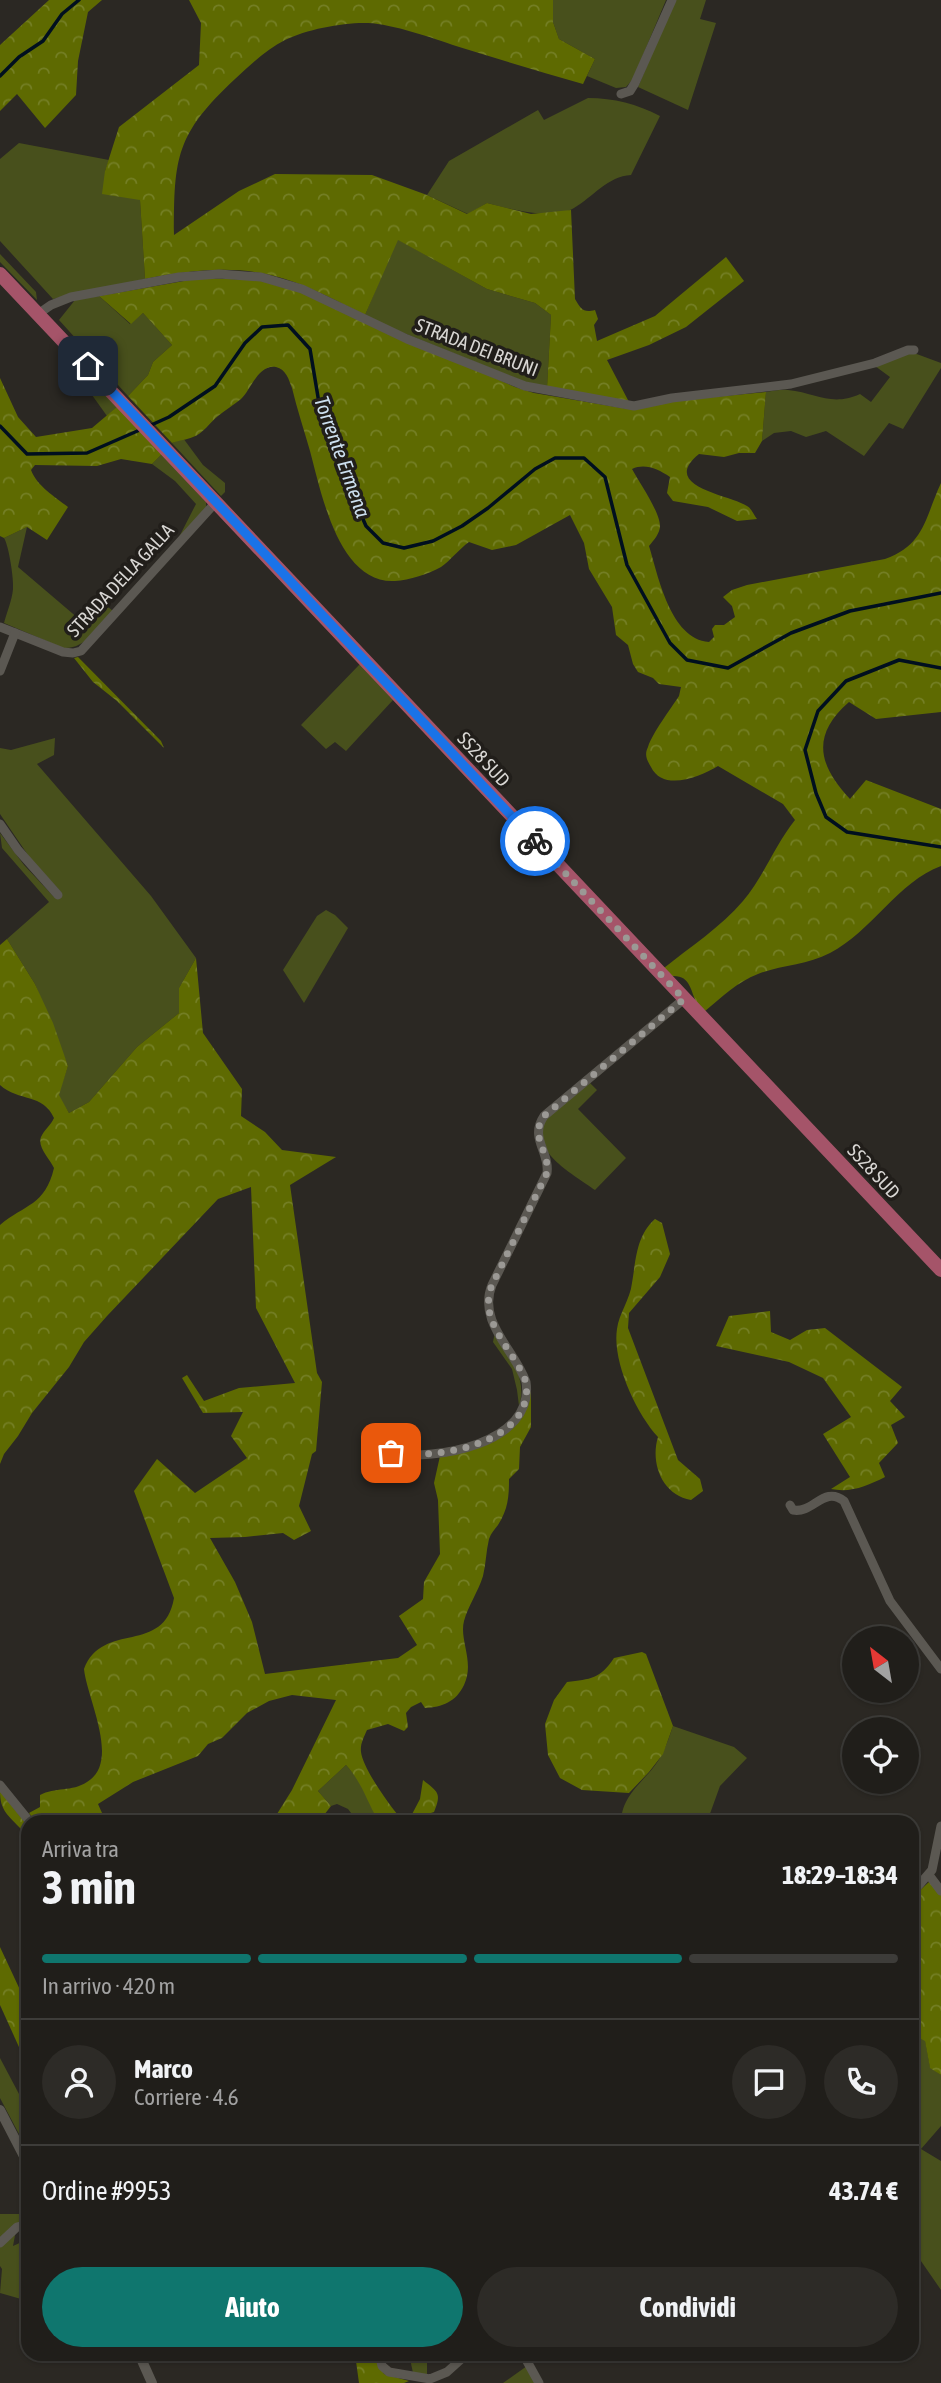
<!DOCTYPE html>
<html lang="it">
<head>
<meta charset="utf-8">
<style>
  body { margin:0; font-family:"Asap Condensed",sans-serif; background:#2d2b27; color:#f1f3f6; height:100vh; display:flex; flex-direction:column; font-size:26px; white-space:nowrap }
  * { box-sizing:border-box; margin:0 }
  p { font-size:23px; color:#a2a2a2 }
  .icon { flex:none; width:38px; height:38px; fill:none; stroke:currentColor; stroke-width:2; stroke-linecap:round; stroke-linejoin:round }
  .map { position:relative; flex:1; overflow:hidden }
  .side { position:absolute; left:21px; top:1815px; width:898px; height:546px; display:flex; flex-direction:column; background:#201e1a; border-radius:21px; box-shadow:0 2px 5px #0004,0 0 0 2px #3d3c39 }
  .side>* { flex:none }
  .needle { width:46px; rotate:329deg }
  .buttons { position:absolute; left:842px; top:1626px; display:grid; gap:14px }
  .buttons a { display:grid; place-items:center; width:77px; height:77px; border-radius:50%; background:#201e1a; box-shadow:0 2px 5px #0004,0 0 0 2px #3d3c39; font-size:35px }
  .pin { position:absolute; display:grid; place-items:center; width:60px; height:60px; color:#fff; margin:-30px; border-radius:14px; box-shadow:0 4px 10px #0006 }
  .courier { position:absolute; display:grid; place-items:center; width:70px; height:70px; margin:-35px; border:5px solid #1a73e8; border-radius:50%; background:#fff; color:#222; box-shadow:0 2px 9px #0007 }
  .overview em { font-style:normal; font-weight:700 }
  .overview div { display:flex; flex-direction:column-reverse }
  .overview { display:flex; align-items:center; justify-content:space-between; height:119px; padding:0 21px }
  h1 { font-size:46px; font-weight:700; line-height:52px }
  .bar { display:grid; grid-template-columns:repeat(4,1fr); gap:10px 7px; align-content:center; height:84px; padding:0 21px }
  .bar i { height:9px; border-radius:5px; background:#3d3c39 }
  .bar .current { background:#0f766e }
  .bar p { grid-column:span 4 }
  .line { display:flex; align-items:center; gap:18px; padding:0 21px; border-top:2px solid #3d3c39 }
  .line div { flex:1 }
  .round { display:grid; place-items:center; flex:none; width:74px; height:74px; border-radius:37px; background:#2d2b27 }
  .cta { display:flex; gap:14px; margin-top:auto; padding:14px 21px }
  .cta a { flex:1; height:80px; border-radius:42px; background:#0f766e; color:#fff; font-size:28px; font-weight:700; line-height:80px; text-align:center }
  .cta a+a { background:#2d2b27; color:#f1f3f6 }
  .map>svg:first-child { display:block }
</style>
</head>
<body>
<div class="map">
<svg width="941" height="2383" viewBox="0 0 941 2383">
  <defs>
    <pattern id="forest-crowns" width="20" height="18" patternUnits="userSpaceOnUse" patternTransform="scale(1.75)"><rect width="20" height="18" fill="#5e6a01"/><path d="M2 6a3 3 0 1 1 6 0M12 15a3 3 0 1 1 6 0" fill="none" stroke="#747f25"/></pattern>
  </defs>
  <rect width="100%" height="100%" fill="#2b2823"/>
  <g fill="#48501c">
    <polygon points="553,0 666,0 633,79 626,87 616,88 587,76 595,59 559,39 553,22"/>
    <polygon points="675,0 706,0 700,19 716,23 688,110 638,87"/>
    <path d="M 588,98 C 614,98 637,104 660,116 L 631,175 C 608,176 593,197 574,208 C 552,221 510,209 487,203 L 468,214 L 427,195 L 449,161 L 538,110 L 544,120 Z"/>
    <polygon points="19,143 109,160 105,171 140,200 145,279 53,299 0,241 0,159"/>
    <polygon points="397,239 487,289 535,303 551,315 547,388 530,384 394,329 365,315"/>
    <polygon points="0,254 36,292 37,300 0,262"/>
    <polygon points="99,296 130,324 143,313 172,345 153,362 148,375 128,396 59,320 75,300"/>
    <polygon points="60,345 118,406 107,416 62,353"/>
    <path d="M 914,353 L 941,363 L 941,368 L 903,429 L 889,423 L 864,456 L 826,431 L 806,437 L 791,431 L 774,433 L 762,441 L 766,392 C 773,391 781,389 788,390 C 817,393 831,407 860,394 L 871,402 L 890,377 L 875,366 L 903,354 Z"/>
    <polygon points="183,438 203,465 225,483 225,492 221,496 172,443"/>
    <polygon points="163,453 206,502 206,507 177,541 196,504 175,481 152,464"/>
    <path d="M 27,527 L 18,567 L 79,619 L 97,598 L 113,611 C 99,626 85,650 63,648 L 4,623 C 7,612 12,600 13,589 C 14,580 9,546 4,538 Z"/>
    <polygon points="360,664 393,700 346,751 335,742 326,749 301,725"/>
    <polygon points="55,738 54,755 37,764 151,896 196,958 179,988 179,1013 137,1047 89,1102 69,1113 58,1095 68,1066 35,984 7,939 49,902 2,848 0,833 24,865 54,897 61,892 30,858 0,814 0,748 11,750"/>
    <polygon points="326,910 335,915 348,928 304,1003 283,970 317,916"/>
    <path d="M 590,1083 L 597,1090 L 578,1109 L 626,1158 L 595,1190 C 576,1176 528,1151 545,1122 C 552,1109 578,1093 590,1083 Z"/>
    <path d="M 495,1332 C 509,1357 528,1377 519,1406 L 517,1390 L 512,1369 L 493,1342 Z"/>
    <path d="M 673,1726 L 734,1747 L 747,1758 L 720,1786 L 707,1822 L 621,1822 C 622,1790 651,1779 663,1752 C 667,1744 670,1735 673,1726 Z"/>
    <polygon points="346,1765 360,1781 379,1822 358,1822 348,1809 337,1804 331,1806 318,1791"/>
    <polygon points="912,2034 925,2040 930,2067 941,2075 941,2126 921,2149 941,2161 941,2290 912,2248"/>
    <polygon points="0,2058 28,2111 28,2129 19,2134 0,2098"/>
    <polygon points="0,2214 19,2214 20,2224 0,2241"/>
    <polygon points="16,2230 13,2246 28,2239 28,2301 0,2293 2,2269 0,2266 0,2247"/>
    <polygon points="409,2354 427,2354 427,2375 413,2373"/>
    <polygon points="527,2366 536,2383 503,2383"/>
  </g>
  <g fill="url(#forest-crowns)">
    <polygon points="49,0 102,0 88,12 78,61 76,95 45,128 17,94 0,111 0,45"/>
    <path d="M 189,0 L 553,0 L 553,22 L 559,39 L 595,59 L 583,84 C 541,72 498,59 456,46 C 433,38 392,24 368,23 C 345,22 307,29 285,40 C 267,49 250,65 235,79 C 176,134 174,157 174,235 L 239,191 L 275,174 L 372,175 L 427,195 L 467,214 L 487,203 L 531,214 L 571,210 L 575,299 C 581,309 583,313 595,310 L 598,319 L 594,325 L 597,341 L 655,316 L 726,257 L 744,281 L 686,327 L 649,345 L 607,360 L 629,402 L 547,388 L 551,315 L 535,303 L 487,289 L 398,240 L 365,315 C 339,302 313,288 285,279 C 239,264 192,270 145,279 L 140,200 L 102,194 L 105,171 L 119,127 L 199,65 L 201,23 Z"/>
    <path d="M 201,278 L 258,280 L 302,293 L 515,387 L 534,393 L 628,409 L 671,401 L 766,392 L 762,441 L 755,453 L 739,453 L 724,457 L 699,454 C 658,487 732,495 747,506 C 751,508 754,515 757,519 L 737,521 L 708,507 L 673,501 L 667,493 L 670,477 C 658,469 645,463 632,469 C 639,482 660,512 660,526 C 660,533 654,540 649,546 C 658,575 670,639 709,642 L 714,637 L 712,629 L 715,625 L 724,625 L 735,617 L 732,606 L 723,597 L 732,590 L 747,585 L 885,559 C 925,545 925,517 941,483 L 941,712 L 876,719 L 849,702 C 811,735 818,765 850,799 L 866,780 L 941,809 L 941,866 C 899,881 871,932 830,953 C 807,965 781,965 758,974 C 737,982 722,997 705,1011 C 702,1009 699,1006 697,1003 C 690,991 691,975 672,976 L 664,968 C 690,947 721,927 743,901 C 764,876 775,845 795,820 L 783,804 L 718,766 C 700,777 663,792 651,767 C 647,760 644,755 648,747 C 653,732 670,710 679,696 L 681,687 L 659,684 L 653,678 L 638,672 L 633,664 L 628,645 L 616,635 L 612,607 L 589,569 L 584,543 L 570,515 L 516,545 L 492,550 L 469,542 C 459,549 451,560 441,567 C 429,574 409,580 395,581 C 338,584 321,491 310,451 C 304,430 297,409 292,388 C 289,380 286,369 276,367 C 258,364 251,390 241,399 C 234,405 225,410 218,416 C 210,422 203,434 193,437 C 186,440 180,440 172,443 L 128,396 L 148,375 L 153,362 L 172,345 L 143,313 L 131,324 L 99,296 Z"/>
    <path d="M 0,378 L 18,417 L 36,437 L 92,428 L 118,406 L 163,453 L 152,464 L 121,459 L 97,466 L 35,465 L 31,470 C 37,486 55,497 68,507 L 47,540 L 27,527 L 4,538 L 0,536 Z"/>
    <polygon points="78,657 161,741 164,748 117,701 93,682 74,658"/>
    <path d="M 7,939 L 35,984 L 53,1023 L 68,1066 L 59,1095 L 69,1113 L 89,1102 L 137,1047 L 179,1013 L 179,988 L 196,958 L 203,1033 L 242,1089 L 241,1116 L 265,1132 L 282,1150 L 336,1157 L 290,1185 L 317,1373 L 322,1382 L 316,1451 L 312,1454 L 299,1506 L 311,1531 L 294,1540 L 283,1533 L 245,1537 L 210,1538 L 235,1582 L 252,1622 L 265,1674 L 398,1658 L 417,1645 L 399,1616 L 423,1599 L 424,1582 L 440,1554 L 438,1500 L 434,1483 L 440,1456 L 491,1442 L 528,1400 L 531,1389 L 531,1427 L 520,1447 L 519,1469 L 509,1479 C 509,1497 508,1509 498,1525 C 495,1529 491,1533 489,1539 C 486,1551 486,1564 483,1576 C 478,1592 468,1606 464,1621 C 459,1640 475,1662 464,1685 C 456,1702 442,1707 425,1708 L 421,1702 L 411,1707 L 406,1713 L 408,1727 L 404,1731 L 388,1724 L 367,1730 C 364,1737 360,1744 361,1752 C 363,1769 390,1806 402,1820 L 400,1822 L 379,1822 C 366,1800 363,1784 346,1765 L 318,1791 L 331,1806 L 324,1815 L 323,1822 L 272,1822 L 292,1790 L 336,1700 L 292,1695 L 269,1701 L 247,1713 L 222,1738 L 208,1744 L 198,1756 L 133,1782 L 98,1804 L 106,1822 L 36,1822 L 29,1813 L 40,1807 L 40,1795 C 55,1787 72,1792 87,1782 C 121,1762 87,1699 84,1669 C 103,1620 164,1656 174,1598 L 134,1491 L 157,1459 L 195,1493 L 247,1458 L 231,1436 L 243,1412 L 203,1413 L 182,1378 L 187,1375 L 204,1401 L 239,1388 L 295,1383 L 256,1308 L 251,1187 L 218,1199 L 107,1316 L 84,1342 L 69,1367 L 32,1413 L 18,1436 L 4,1454 L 0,1464 L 0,1225 C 25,1204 45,1206 54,1168 C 50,1159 37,1147 41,1137 C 44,1130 51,1125 54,1118 C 43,1093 19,1102 0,1085 L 0,945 Z"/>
    <path d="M 655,1219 L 662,1223 L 670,1254 L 660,1277 L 629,1313 L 628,1328 L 678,1460 L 700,1479 L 703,1491 L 691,1500 C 662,1495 650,1463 658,1437 C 636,1413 612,1361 617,1329 C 619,1313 630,1300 632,1283 C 636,1260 636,1236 655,1219 Z"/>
    <path d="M 770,1311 L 771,1332 L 790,1340 L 807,1330 L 825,1328 L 902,1387 L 890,1401 L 905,1417 L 891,1425 L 898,1443 L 879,1463 L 885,1477 C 867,1486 851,1493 831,1489 L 850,1477 L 823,1434 L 851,1417 L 823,1378 L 789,1362 L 716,1346 L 729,1316 Z"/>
    <path d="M 642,1652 L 646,1654 L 673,1726 L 663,1754 L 649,1772 L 629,1793 L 582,1790 L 560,1778 L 548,1755 L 545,1724 L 554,1700 L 567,1682 C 591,1679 600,1679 614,1658 Z"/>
    <path d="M 423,1780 C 438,1792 442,1793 434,1812 L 409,1820 L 420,1799 Z"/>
    <path d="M 0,1791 L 28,1826 L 21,1829 C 8,1815 0,1811 0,1791 Z"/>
    <polygon points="930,1881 941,1895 941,2075 930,2068 925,2041 912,2034 912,1898"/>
    <polygon points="0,1947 28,2007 28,2067 0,2005"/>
    <polygon points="355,2354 374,2354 384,2374 409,2381 404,2383 359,2383"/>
  </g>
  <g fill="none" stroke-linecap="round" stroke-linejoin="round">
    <g stroke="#000f1f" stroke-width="3.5">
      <polyline points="0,76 19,57 43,41 62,14 79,0"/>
      <polyline points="0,426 27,454 87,453 142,429"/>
      <polyline points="149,426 169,417 215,386 245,343 262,327 288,325 310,349 320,409 344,476 366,526 383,543 404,548 433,541 462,526 488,508 535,469 555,458 584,458 605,477 627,565 670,643 687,660 728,668 791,633 850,611 941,593"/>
      <polyline points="941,668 899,660 846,681 818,711 805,750 816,793 826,817 847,832 941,847"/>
    </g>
    <g stroke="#5b5852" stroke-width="9">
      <polyline points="621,94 630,91 635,83 672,0"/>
      <polyline points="38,314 51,305 71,297 179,277 219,274 261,277 302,289 407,339 525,386 634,406 672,398 791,384 875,363 908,350 914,350"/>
      <polyline points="0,627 63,652 73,653 81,651 216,502"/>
      <polyline points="0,671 15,633"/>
      <polyline points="0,824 18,850 58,895"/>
      <path d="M 391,1453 C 435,1461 535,1444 526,1382 C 515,1350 477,1322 492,1285 L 547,1173 C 550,1152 529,1138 544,1116 L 684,999"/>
      <path d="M 790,1505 L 793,1510 C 813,1514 824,1485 844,1501 L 890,1601 L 941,1669"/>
      <polyline points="0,1785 30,1822"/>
      <polyline points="929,1875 941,1891"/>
      <polyline points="912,1893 932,1870 941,1826"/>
      <polyline points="0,2243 17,2227 28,2224"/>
      <polyline points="379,2354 382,2366 389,2372 430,2379 447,2372 467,2354"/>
      <polyline points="523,2354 539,2383"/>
    </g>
    <g stroke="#5b5852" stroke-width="10">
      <polyline points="0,2110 28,2164"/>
      <polyline points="139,2354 152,2383"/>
    </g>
    <polyline stroke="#a55469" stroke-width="14" points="0,274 941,1270"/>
  </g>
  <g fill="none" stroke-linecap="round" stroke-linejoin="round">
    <path stroke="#9b9995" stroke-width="7" stroke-dasharray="0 12.6" d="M 391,1453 C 435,1460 535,1444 526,1382 C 514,1349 477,1322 492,1285 L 547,1173 C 550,1152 529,1137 544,1116 L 684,999 L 535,841"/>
    <polyline stroke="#1a73e8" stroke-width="9" points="88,366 535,841"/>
  </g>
  <g text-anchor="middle" stroke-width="7" stroke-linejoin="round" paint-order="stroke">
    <g font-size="19" fill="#d8d6d3" stroke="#211e1a">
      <text transform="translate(477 347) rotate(21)" y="7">STRADA DEI BRUNI</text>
      <text transform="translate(120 580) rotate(-47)" y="7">STRADA DELLA GALLA</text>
      <text transform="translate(484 759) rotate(47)" y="7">SS28 SUD</text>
      <text transform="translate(874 1171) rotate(47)" y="7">SS28 SUD</text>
    </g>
    <g font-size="21" font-style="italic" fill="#ccdfee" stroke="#211e1a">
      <text transform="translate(342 457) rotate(70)" y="7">Torrente Ermena</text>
    </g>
  </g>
</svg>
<div class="buttons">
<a><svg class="needle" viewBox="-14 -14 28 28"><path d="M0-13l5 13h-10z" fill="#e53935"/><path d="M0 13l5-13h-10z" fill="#a2a2a2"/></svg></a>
<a><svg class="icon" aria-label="locate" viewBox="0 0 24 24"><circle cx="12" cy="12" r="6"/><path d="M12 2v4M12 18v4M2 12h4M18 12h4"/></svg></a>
</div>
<div class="pin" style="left:391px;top:1453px;background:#ea580c"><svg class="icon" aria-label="bag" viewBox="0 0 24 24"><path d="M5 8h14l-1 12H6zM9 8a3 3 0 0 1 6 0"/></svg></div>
<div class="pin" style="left:88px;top:366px;background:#1f2937"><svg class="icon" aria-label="home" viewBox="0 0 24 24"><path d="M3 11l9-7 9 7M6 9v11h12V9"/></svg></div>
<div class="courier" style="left:535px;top:841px"><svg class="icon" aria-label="bike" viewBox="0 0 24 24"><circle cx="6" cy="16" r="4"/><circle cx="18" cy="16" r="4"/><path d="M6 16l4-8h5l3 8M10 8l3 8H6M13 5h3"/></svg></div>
<section class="side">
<div class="overview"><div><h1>3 min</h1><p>Arriva tra</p></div><em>18:29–18:34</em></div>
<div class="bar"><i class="current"></i><i class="current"></i><i class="current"></i><i></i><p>In arrivo · 420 m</p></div>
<div class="line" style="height:126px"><a class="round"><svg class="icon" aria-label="person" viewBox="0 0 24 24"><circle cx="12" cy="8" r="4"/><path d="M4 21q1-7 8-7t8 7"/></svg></a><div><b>Marco</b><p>Corriere · 4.6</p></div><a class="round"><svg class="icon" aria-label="chat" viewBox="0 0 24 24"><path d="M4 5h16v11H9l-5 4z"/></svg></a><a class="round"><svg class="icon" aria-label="phone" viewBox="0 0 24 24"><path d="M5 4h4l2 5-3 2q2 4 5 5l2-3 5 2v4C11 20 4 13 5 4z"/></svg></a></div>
<div class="line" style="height:91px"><div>Ordine #9953</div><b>43.74 €</b></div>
<div class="cta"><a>Aiuto</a><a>Condividi</a></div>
</section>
</div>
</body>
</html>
